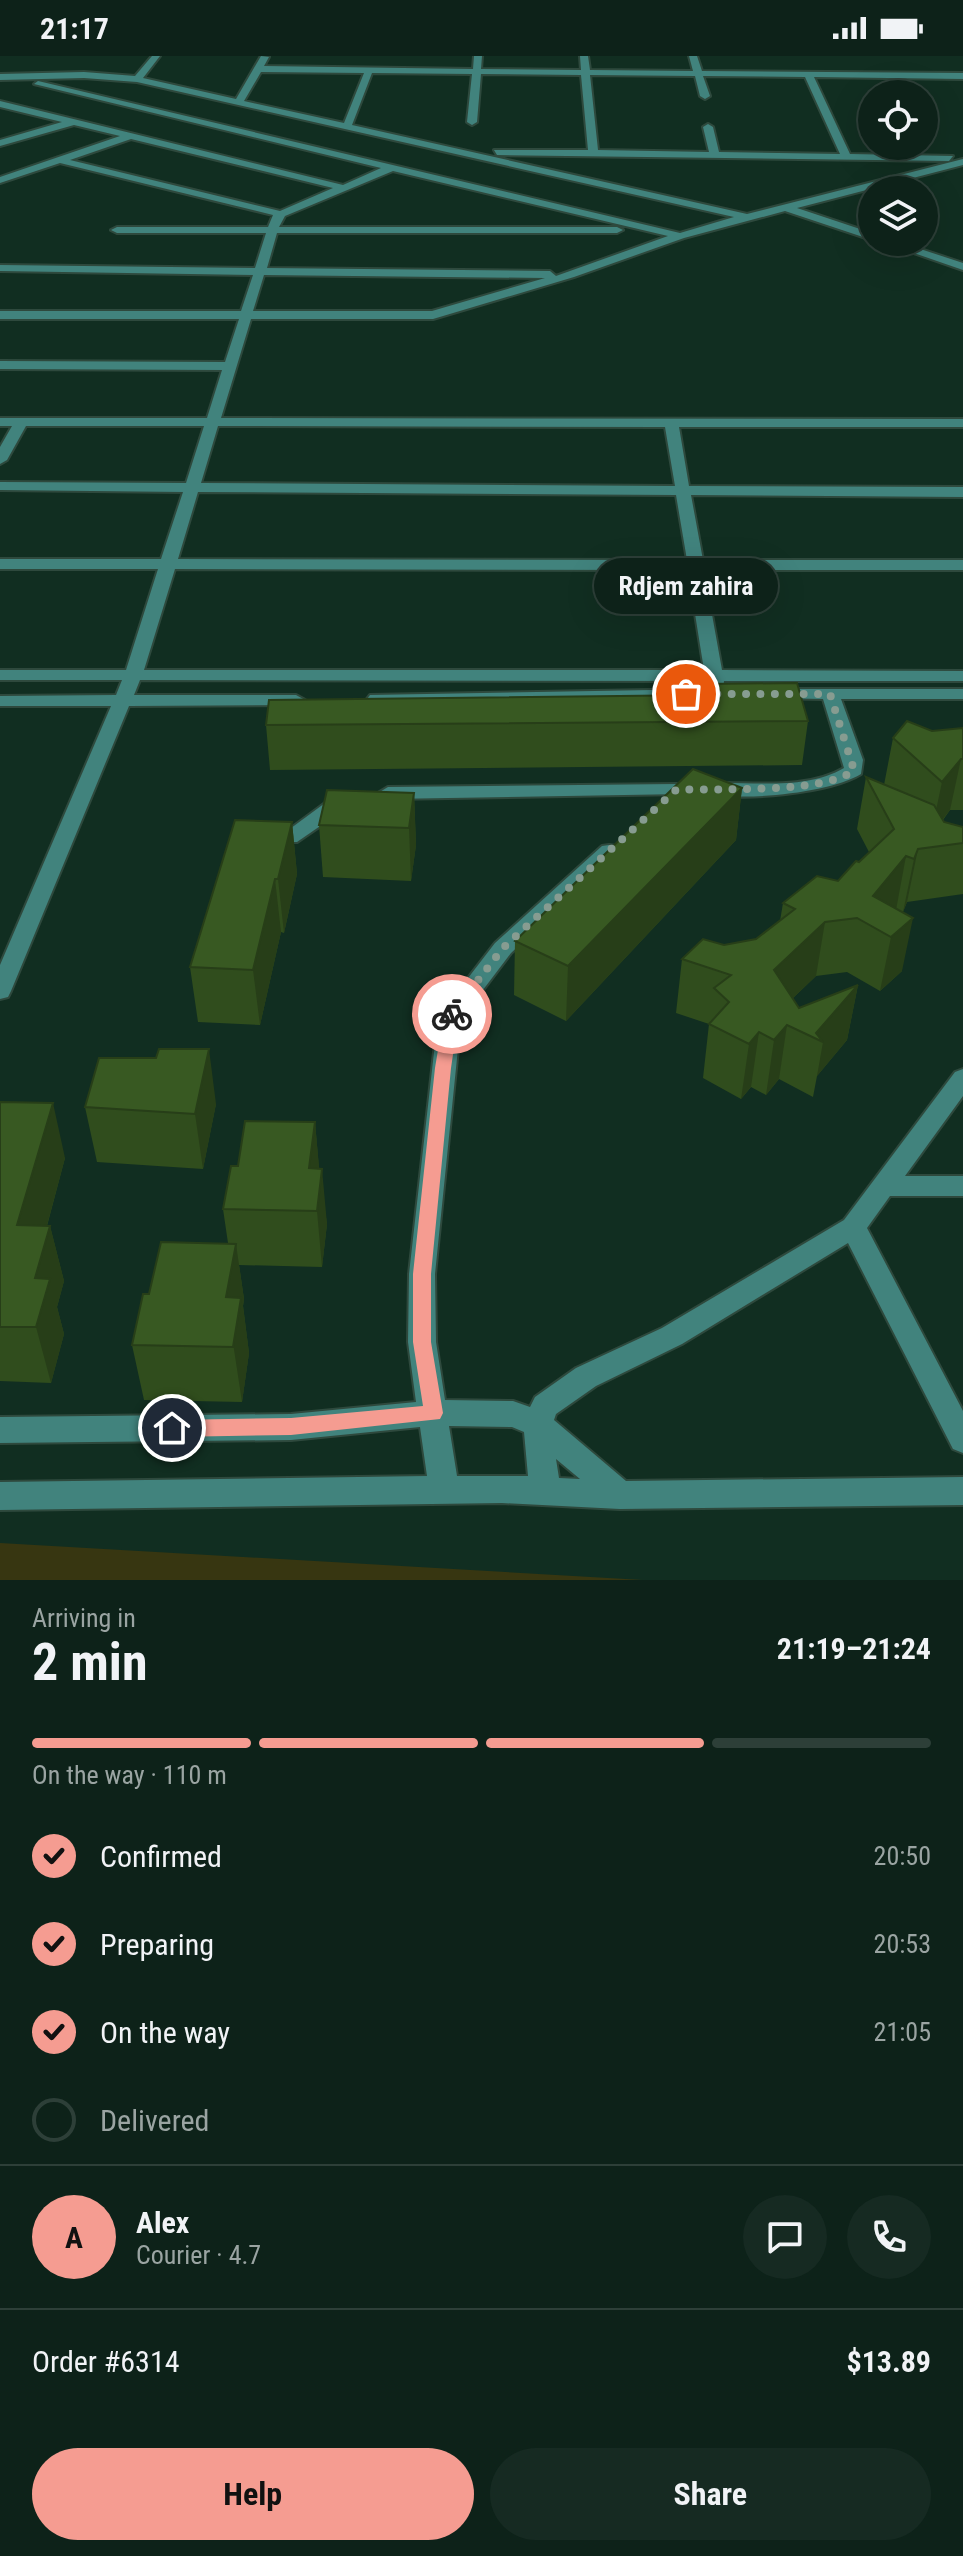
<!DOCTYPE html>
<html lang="en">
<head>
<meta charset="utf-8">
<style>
  body { margin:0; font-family:"Roboto Condensed",sans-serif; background:#162a22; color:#f1f3f6; height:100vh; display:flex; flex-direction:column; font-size:30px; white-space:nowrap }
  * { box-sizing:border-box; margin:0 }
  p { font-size:26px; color:#9aa4a2 }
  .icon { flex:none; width:44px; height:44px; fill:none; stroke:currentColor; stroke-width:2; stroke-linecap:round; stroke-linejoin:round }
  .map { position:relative; height:1524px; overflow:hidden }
  .panel { display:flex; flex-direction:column; background:#0d2219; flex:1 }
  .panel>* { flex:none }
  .buttons { position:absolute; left:858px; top:24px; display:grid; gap:16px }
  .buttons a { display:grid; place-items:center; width:80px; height:80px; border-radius:50%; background:#0d2219; box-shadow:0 8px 32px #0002,0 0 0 2px #2d3f38; font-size:40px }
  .pin { position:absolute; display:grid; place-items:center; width:68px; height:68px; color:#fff; margin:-34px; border:4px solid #fff; border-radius:50%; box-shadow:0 2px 8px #0007 }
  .courier { position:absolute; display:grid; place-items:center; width:80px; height:80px; margin:-40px; border:6px solid #f59c91; border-radius:50%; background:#fff; color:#222; box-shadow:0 2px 10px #0007 }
  .bubble { position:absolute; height:56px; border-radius:28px; background:#0d2219; box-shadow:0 8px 32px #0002,0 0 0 2px #2d3f38; font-size:26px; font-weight:700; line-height:56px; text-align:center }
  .summary em { font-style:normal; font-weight:700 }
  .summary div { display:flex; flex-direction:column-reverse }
  .summary { display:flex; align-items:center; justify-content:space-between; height:136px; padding:0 32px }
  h1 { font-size:52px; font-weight:700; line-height:60px }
  .bar { display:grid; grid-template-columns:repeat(4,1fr); gap:12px 8px; align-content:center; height:96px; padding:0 32px }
  .bar i { height:10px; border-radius:6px; background:#2d3f38 }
  .bar .active { background:#f59c91 }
  .bar p { grid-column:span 4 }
  .line { display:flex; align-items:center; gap:20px; padding:0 32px; border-top:2px solid #2d3f38 }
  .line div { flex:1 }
  .round { display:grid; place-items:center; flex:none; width:84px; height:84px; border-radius:42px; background:#162a22 }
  ol { padding:0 32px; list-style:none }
  li { display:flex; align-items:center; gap:24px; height:88px }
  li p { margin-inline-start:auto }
  li .icon { padding:8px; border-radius:50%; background:#f59c91; color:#111; stroke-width:4 }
  li:last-child { color:#9aa4a2 }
  li i { width:44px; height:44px; border:4px solid #2d3f38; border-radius:50% }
  .button { display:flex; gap:16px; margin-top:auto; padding:16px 32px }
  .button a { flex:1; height:92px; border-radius:48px; background:#f59c91; color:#111; font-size:32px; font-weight:700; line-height:92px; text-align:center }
  .button a+a { background:#162a22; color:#f1f3f6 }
  .status { display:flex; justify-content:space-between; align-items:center; height:56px; padding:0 40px; background:#0d2219; direction:ltr }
  .status svg { height:22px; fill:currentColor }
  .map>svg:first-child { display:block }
</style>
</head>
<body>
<div class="status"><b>21:17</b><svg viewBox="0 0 49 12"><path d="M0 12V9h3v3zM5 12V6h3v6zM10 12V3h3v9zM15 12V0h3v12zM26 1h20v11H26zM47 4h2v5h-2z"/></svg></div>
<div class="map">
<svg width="963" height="1524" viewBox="0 0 963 1524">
  <rect width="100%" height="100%" fill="#112e21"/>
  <polygon fill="#373611" points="0,1487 643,1524 0,1524"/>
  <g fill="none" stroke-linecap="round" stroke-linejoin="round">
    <defs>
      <g id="minor">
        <path d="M 152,0 L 160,0 L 143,22 L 236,43 L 261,0 L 269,1 L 264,10 L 473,13 L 474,0 L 482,0 L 481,13 L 581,14 L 580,0 L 588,0 L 590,14 L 693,15 L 689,0 L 697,0 L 702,15 L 963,17 L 963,23 L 814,21 L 850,98 L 953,100 L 949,105 L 497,99 L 494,94 L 588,94 L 581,19 L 481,18 L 477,66 L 472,69 L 467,66 L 472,18 L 372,17 L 352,69 L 747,158 L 963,103 L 963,109 L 797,152 L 872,177 L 872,184 L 785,155 L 684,182 L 574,221 L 433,263 L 251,263 L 221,362 L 963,363 L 963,371 L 679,371 L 689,430 L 963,431 L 963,441 L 691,439 L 703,504 L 963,504 L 963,514 L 704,514 L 722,614 L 963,615 L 963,625 L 724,625 L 723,633 L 738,634 L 741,638 L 738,642 L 376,648 L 367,643 L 370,639 L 709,633 L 706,625 L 140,624 L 134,639 L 296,639 L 305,644 L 296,649 L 129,650 L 11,935 L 8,941 L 0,943 L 0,909 L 111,650 L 0,650 L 0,640 L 116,639 L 122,624 L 0,624 L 0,614 L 126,614 L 158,513 L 0,513 L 0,503 L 161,503 L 183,436 L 0,434 L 0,426 L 186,427 L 204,370 L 26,370 L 7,404 L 0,408 L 0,391 L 12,370 L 0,370 L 0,362 L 207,362 L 222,314 L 0,313 L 0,305 L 225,306 L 239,263 L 0,263 L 0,255 L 241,255 L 253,219 L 0,215 L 0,209 L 255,212 L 266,177 L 117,177 L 111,174 L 117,171 L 268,171 L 273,159 L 60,107 L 0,127 L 0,121 L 120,80 L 74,69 L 0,90 L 0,84 L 62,66 L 0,51 L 0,45 L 343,129 L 381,112 L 34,28 L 38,25 L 680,177 L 734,161 L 137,26 L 84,22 L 0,24 L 0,18 L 84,16 L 135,20 ZM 261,16 L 364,17 L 344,67 L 244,45 ZM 590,19 L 695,20 L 700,40 L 705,43 L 710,40 L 703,20 L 805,21 L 840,98 L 719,96 L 713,71 L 708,68 L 703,71 L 709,96 L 598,94 ZM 131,83 L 333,132 L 280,155 L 70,104 ZM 393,115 L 668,180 L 556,220 L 550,215 L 267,212 L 277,177 L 617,177 L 623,174 L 617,171 L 279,171 L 285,160 ZM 264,219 L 545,222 L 432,255 L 253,255 ZM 218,370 L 665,371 L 675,430 L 201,427 ZM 198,436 L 676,439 L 687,504 L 178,503 ZM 175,513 L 688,514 L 704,614 L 144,614 Z"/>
        <polygon points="882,186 899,186 963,207 963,214"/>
        <path d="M 776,633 L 963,633 L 963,643 L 841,643 L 863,704 L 861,718 C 830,737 742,746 706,737 L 703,733 L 713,727 C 755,726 807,734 844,712 L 823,643 L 770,642 L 767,638 L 770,634 Z"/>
        <polygon points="676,728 683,730 686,734 683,738 388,743 378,737 388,731"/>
        <polygon points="345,740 355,746 297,786 283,786 280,782 283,778 325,747"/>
        <path d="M 609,789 L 616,790 L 619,795 L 616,800 L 511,897 L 461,963 L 435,1218 L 436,1286 L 445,1344 L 513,1345 L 530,1351 L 535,1341 L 576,1312 L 662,1272 L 844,1164 L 955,1016 L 963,1013 L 963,1040 L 905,1120 L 963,1120 L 963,1140 L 890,1140 L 867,1172 L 963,1355 L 963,1397 L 953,1393 L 848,1187 L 682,1288 L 596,1330 L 556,1358 L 554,1364 L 626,1425 L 963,1421 L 963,1449 L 620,1453 L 502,1447 L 0,1454 L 0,1426 L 427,1420 L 420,1371 L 291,1384 L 0,1387 L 0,1361 L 291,1358 L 416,1346 L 408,1286 L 409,1218 L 438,961 L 495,887 L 602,790 ZM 449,1370 L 512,1371 L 524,1376 L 528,1420 L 457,1420 ZM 556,1403 L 580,1423 L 559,1422 Z"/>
      </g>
    </defs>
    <use href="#minor" stroke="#2e493d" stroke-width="4"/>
    <use href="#minor" fill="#41837d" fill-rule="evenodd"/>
  </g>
  <g fill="#304d1d">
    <polygon points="706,628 808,665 802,709 270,714 266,669 705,639"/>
    <polygon points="963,672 963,754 950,754 943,764 944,766 963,771 963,838 907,846 903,856 902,915 880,935 847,916 816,920 793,942 799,952 858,929 847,984 817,1020 813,1041 779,1023 766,1039 751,1031 741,1043 703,1022 709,968 676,957 682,903 724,889 756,883 780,865 783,847 838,825 869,796 857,773 866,721 884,729 893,682 932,675"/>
    <polygon points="742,732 736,784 566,965 514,939 515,885"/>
    <polygon points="414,737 416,789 411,825 323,821 319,769"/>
    <polygon points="292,766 297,818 284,877 281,876 260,969 198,966 190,911"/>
    <polygon points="0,1046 65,1102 47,1170 50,1170 64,1225 57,1251 64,1278 51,1327 0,1325"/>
    <polygon points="216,1048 203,1113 97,1106 85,1051"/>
    <polygon points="315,1066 319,1113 327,1168 322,1211 239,1209 244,1243 243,1250 249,1297 242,1346 144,1344 132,1289 149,1238 228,1187 223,1153 238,1110"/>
  </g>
  <g fill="#273e18">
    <polygon points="961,703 950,754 931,778 942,726"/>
    <polygon points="742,732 736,784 566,965 568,910"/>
    <polygon points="414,737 416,789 411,825 409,772"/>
    <polygon points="292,766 297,818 284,877 278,823"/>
    <polygon points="918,793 907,846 903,856 914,803"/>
    <polygon points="906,800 896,854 873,840"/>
    <polygon points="275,823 281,876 260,969 253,914"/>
    <polygon points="913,862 902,915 880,935 891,881"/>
    <polygon points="825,866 816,920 766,968 774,914"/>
    <polygon points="858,929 847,984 817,1020 823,986 816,977"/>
    <polygon points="787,969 779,1023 766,1039 774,984"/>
    <polygon points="759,976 751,1031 741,1043 749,988"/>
    <polygon points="209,993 216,1048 203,1113 195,1058"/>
    <polygon points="53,1047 65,1102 32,1225 17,1169"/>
    <polygon points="315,1066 320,1121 309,1112"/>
    <polygon points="322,1113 327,1168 322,1211 317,1155"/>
    <polygon points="50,1170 64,1225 57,1251 64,1278 51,1327 36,1271 35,1222"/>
    <polygon points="236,1188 244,1243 243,1250 249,1297 242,1346 226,1241"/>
  </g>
  <g fill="#385922" stroke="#273e18" stroke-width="2">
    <polygon points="797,627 808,665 266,669 269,644 708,639 706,628"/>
    <polygon points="907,665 932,675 963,672 963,703 961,703 942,726 893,682"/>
    <polygon points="693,713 742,732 568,910 515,885"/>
    <polygon points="866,721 934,749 944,766 963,771 963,787 918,793 914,803 906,800 873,840 913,862 891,881 857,862 825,866 774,914 799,952 858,929 816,977 823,986 787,969 774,984 759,976 749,988 709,968 729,946 714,932 731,919 682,903 703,883 724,889 756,883 795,853 783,847 817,820 838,825 856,805 859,806 894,773"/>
    <polygon points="327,734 414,737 409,772 319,769"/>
    <polygon points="235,764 292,766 278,823 275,823 253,914 190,911"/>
    <polygon points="159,993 209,993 195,1058 85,1051 99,1002 156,1002"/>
    <polygon points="0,1046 53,1047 17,1169 50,1170 35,1222 50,1223 36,1271 0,1271"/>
    <polygon points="245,1065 315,1066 309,1112 322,1113 317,1155 223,1153 231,1110 238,1110"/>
    <polygon points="161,1186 236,1188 226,1241 241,1242 233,1291 132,1289 143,1238 149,1238"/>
  </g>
  <polygon fill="#f59c91" points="452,953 459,958 451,1012 431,1218 431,1286 443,1357 440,1363 291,1379 172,1381 165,1378 163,1372 165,1366 172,1364 291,1362 423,1350 413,1286 413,1218 435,1012 444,958"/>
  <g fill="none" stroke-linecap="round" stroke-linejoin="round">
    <path stroke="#879c91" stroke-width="8" stroke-dasharray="0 14.4" d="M 452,958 L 503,892 L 676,734 C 717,732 826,738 854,714 L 830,638 L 686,638"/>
  </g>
</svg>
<div class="buttons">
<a><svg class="icon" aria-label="locate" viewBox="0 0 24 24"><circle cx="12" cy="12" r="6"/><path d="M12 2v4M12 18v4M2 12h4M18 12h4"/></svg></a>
<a><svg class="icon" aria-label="layers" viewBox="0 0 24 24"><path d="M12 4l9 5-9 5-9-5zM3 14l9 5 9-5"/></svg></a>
</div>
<div class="pin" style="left:686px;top:638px;background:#ea580c"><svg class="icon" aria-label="bag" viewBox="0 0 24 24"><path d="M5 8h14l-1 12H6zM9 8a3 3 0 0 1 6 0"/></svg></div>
<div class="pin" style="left:172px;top:1372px;background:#1f2937"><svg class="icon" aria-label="home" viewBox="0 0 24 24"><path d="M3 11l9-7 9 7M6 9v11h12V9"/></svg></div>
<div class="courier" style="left:452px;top:958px"><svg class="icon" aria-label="bike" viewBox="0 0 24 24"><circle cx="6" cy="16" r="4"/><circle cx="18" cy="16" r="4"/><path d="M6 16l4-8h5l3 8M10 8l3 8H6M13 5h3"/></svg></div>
<div class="bubble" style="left:594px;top:502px;width:184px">Rdjem zahira</div>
</div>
<section class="panel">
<div class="summary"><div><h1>2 min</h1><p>Arriving in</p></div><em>21:19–21:24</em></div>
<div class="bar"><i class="active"></i><i class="active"></i><i class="active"></i><i></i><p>On the way · 110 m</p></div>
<ol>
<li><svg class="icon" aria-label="check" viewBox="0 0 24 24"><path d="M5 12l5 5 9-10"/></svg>Confirmed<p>20:50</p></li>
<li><svg class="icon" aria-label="check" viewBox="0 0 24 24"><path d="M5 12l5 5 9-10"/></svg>Preparing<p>20:53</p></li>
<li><svg class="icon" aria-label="check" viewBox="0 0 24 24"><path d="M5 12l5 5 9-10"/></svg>On the way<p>21:05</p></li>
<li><i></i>Delivered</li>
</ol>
<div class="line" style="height:144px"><b class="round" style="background:#f59c91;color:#111">A</b><div><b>Alex</b><p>Courier · 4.7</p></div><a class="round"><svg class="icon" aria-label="chat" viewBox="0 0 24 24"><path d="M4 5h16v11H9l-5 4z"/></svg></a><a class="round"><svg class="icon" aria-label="phone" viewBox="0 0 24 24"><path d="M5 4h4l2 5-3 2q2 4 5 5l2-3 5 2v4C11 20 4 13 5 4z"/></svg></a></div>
<div class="line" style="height:104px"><div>Order #6314</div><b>$13.89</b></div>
<div class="button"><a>Help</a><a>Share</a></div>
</section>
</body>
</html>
